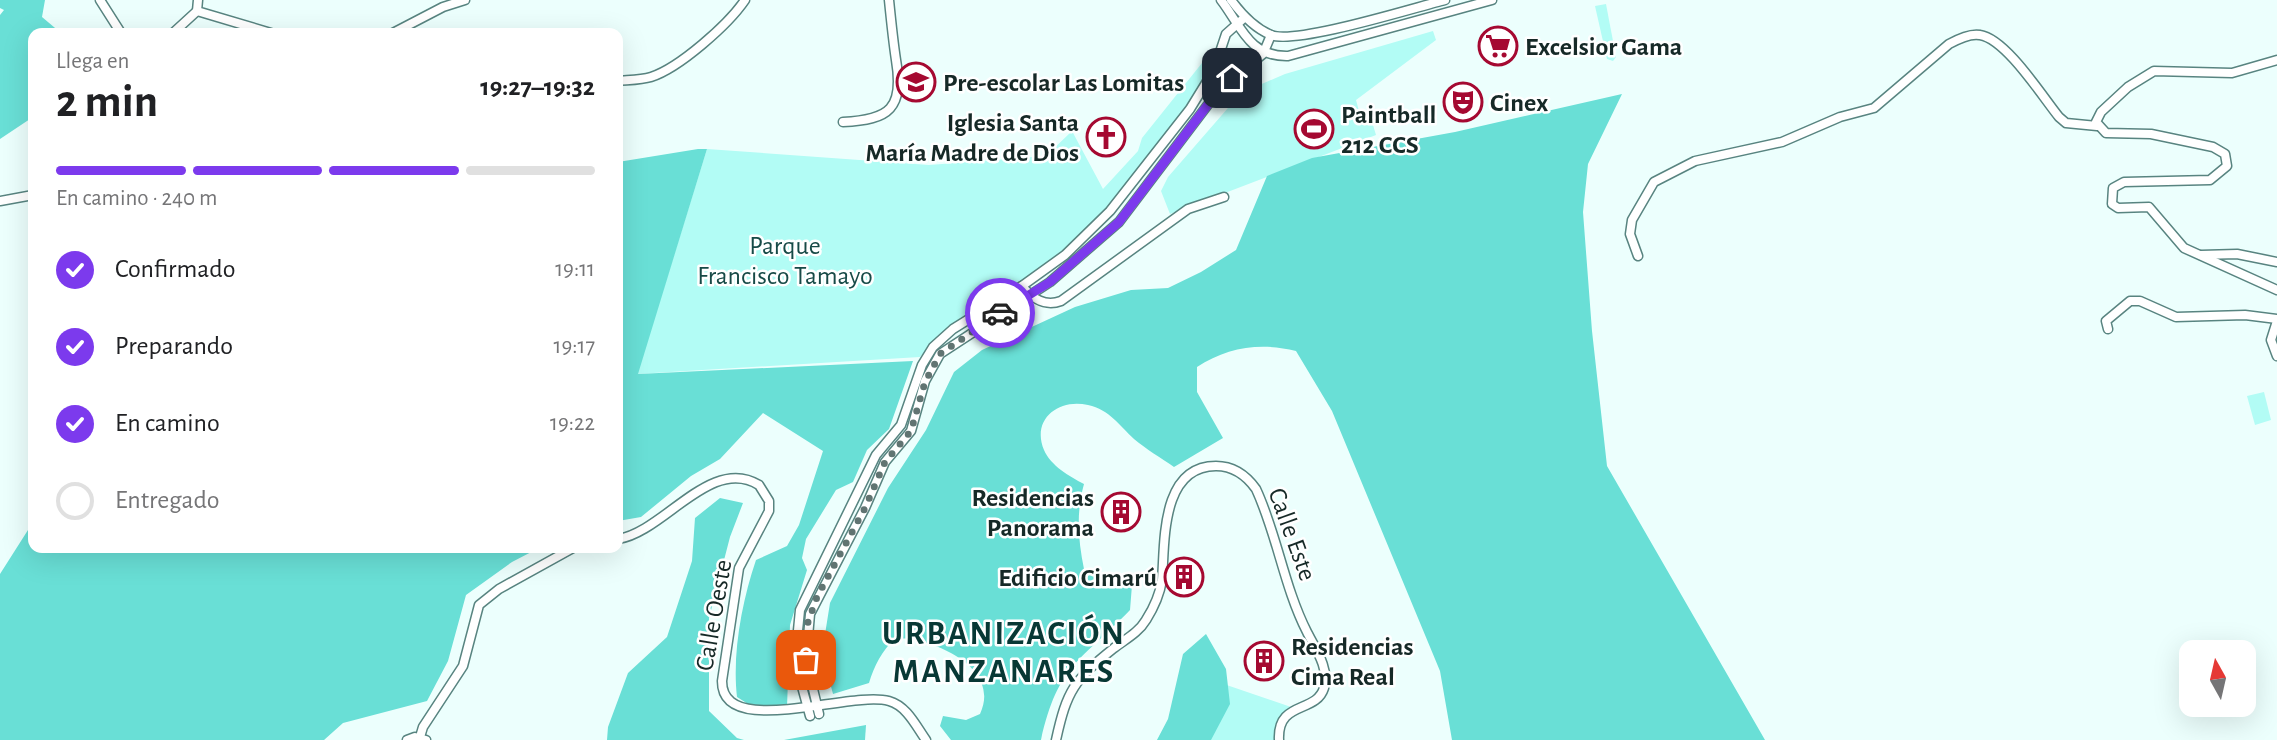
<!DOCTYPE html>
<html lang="es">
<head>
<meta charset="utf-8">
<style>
  body { margin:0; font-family:"Alegreya Sans",sans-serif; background:#f2f2f2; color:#202124; height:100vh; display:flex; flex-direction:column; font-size:26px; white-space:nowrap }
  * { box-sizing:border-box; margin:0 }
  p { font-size:23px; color:#757577 }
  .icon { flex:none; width:38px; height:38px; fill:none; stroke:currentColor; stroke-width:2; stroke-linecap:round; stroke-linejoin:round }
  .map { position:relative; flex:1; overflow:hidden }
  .panel { position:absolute; left:28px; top:28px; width:595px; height:525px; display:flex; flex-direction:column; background:#fff; border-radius:14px; box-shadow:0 7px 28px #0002 }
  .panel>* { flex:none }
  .needle { width:46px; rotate:352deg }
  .buttons { position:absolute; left:2179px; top:640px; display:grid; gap:14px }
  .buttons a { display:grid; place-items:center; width:77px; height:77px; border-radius:14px; background:#fff; box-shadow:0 7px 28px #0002; font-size:35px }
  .pin { position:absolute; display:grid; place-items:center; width:60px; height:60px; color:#fff; margin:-30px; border-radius:14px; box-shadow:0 4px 10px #0006 }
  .courier { position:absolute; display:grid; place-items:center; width:70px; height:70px; margin:-35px; border:5px solid #7c3aed; border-radius:50%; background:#fff; color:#222; box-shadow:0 2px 9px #0007 }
  .headline em { font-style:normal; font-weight:700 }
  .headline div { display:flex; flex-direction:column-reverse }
  .headline { display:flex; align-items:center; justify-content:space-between; height:119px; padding:0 28px }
  h1 { font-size:46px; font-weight:700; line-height:52px }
  .bar { display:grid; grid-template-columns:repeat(4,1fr); gap:10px 7px; align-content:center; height:84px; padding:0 28px }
  .bar i { height:9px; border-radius:5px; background:#e0e0e0 }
  .bar .selected { background:#7c3aed }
  .bar p { grid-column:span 4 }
  ol { padding:0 28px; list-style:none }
  li { display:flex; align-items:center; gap:21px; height:77px }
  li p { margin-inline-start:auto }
  li .icon { padding:7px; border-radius:50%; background:#7c3aed; color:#fff; stroke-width:4 }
  li:last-child { color:#757577 }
  li i { width:38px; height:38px; border:4px solid #e0e0e0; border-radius:50% }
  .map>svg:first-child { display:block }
</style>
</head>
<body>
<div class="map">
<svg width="2277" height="740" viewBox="0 0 2277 740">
  <rect width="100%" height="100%" fill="#ecfffd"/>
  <g fill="#b2fcf5">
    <polygon points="1606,4 1616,57 1613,61 1607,59 1595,6"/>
    <polygon points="1433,31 1436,40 1356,100 1359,111 1370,115 1376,135 1170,214 1161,191 1168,177 1241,93 1285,74"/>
    <polygon points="1202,63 1214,64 1217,75 1156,158 1057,262 931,345 920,357 637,374 707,149 929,165 1046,156 1072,131 1103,189 1138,151 1142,138"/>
    <polygon points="2264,392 2271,420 2255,425 2247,396"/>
    <polygon points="1209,679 1291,707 1278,732 1279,740 1157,740 1178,703"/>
  </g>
  <g fill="#69dfd6">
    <polygon points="0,0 45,0 42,17 61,33 33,33 33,117 0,139 0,15 4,10 0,8"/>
    <path d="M 1622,94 L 1588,164 L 1583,212 L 1592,331 L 1607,466 L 1765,740 L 1452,740 L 1440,671 L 1332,411 L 1296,351 C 1261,342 1227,347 1197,367 L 1197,392 L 1223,438 L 1174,467 C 1161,458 1146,449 1134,439 C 1119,425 1110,410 1088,405 C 1059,398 1031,419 1044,450 C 1051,466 1069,476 1084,484 C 1076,513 1078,539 1084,569 L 1132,585 L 1130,610 C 1081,661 1058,664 1041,740 L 951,740 L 940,726 L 943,716 L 966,720 L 980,714 C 1002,667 933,638 895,638 C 882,651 874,666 869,683 L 833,694 L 822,653 L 830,603 L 888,488 L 926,430 L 954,372 L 982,350 L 1075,307 L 1131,290 L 1168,288 L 1201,272 L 1236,250 L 1267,176 L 1312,158 L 1455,132 Z"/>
    <path d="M 698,149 L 707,149 L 638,374 L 913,361 L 889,429 L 867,450 L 853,482 L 836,490 L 806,539 L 802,558 L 807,570 L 790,625 L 787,707 L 756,709 L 737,697 C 732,654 742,601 756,560 L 787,546 L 799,525 L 823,451 L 763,413 L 720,459 L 691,476 L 641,517 L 618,521 L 618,162 Z"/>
    <polygon points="33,490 33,548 539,548 512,562 466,595 448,661 427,701 343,723 324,740 0,740 0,574 28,530"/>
    <polygon points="720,498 743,503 730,537 709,618 709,711 737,738 744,740 607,740 608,727 628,673 667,637 692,561 695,518"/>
    <polygon points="1206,634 1226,669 1230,704 1211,740 1157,740 1168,719 1183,654"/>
    <polygon points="866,725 865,740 784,740"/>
  </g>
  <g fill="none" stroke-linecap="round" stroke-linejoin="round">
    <defs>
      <g id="street">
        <polyline points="100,0 121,33"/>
        <polyline points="198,0 197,11 271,33"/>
        <path d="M 1221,0 C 1241,26 1249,57 1288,56 L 1492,0"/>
        <path d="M 1231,0 C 1242,15 1254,28 1271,35 C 1295,45 1413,8 1445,0"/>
        <polyline points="173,33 197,11"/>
        <polyline points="393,33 443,7 465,0"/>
        <polyline points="2277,60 2232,73 2154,71 2128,87 2101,112 2096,122 2106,133 2151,134 2213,147 2225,154 2227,166 2210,180 2124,182 2113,188 2112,204 2118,208 2149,207 2184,248 2277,290"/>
        <path d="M 618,81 C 628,80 641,80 651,77 C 679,68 728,25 745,0"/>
        <path d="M 843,122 C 890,120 904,108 896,60 C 893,40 891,20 889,0"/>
        <polyline points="0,201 33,195"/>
        <polyline points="2201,255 2237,254 2277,262"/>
        <path d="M 1638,256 L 1630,234 L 1632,220 L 1654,182 L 1695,161 L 1782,142 L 1840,117 L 1874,108 L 1949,44 C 1958,39 1970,33 1980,35 C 2006,39 2042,96 2059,117 L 2066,123 L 2097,126"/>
        <path d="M 1022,286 C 1033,299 1045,307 1061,301 L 1188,209 L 1224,197"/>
        <polyline points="2277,321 2271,340 2277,356"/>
        <polyline points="2108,329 2106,321 2130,301 2140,301 2176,317 2245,315 2277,319"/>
        <path d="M 618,539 C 664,532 711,455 759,485 L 769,501 L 769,511 L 739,568 L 722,681 C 722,740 849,690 889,701 C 907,706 916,726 926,740"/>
        <polyline points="819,714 806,660 810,614 865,508 885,462 911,431 925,381 940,354 1050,282 1119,222 1219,90 1263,54 1271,35"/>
        <polyline points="810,716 795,661 800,610 876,455 901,425 922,365 933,347 953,329 1022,286 1065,255 1110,211 1190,109 1214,70 1226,34 1244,18"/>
        <polyline points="420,737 423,727 463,666 479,605 499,589 573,548"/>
        <polyline points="407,740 415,737 426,740"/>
        <path d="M 1056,740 C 1067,690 1074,680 1114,648 C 1126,639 1139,632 1146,620 C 1153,609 1160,593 1162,580 C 1165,544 1160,466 1216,466 C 1233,466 1246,475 1256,489 C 1277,534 1284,587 1307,632 C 1315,648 1330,669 1324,688 C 1316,714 1277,700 1279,740"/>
      </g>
    </defs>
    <use href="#street" stroke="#588480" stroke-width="11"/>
    <use href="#street" stroke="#fff" stroke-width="8"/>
  </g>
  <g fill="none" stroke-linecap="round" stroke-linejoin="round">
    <polyline stroke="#617472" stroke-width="7" stroke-dasharray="0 12.6" points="806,660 808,622 817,597 865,508 885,462 911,431 925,382 940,354 1000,313"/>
    <polyline stroke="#7c3aed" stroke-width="9" points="1000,313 1050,282 1119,222 1219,90 1232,78"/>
  </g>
  <defs>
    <symbol id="supermarket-ring" viewBox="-11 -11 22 22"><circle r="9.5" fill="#fff" stroke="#a50931" stroke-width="1.5"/><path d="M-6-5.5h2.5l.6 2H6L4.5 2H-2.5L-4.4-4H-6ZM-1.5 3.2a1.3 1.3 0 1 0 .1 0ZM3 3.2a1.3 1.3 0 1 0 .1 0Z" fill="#a50931"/></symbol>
    <symbol id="school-ring" viewBox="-11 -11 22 22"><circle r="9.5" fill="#fff" stroke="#a50931" stroke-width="1.5"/><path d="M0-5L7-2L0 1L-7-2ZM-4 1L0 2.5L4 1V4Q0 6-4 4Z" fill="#a50931"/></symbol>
    <symbol id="theatre-ring" viewBox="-11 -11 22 22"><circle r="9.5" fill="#fff" stroke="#a50931" stroke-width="1.5"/><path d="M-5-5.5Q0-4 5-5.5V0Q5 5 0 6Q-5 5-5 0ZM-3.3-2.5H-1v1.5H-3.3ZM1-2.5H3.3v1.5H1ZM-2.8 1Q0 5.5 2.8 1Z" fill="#a50931"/></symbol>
    <symbol id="stadium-ring" viewBox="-11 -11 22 22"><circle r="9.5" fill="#fff" stroke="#a50931" stroke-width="1.5"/><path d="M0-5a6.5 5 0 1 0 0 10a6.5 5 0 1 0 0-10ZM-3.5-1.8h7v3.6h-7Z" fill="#a50931"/></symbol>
    <symbol id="church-ring" viewBox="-11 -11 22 22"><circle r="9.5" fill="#fff" stroke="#a50931" stroke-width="1.5"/><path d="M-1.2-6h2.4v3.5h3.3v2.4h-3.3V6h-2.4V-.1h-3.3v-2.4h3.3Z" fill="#a50931"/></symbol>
    <symbol id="building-ring" viewBox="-11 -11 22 22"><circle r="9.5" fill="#fff" stroke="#a50931" stroke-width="1.5"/><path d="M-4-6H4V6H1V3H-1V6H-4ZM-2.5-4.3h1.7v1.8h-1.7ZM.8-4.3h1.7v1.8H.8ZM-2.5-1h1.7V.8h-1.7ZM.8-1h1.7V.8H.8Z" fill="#a50931"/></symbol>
  </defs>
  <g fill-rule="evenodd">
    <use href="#supermarket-ring" x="1476" y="24" width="44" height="44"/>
    <use href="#school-ring" x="894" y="60" width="44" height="44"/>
    <use href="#theatre-ring" x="1441" y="80" width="44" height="44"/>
    <use href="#stadium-ring" x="1292" y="107" width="44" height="44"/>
    <use href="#church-ring" x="1084" y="115" width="44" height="44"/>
    <use href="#building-ring" x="1099" y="490" width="44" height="44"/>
    <use href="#building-ring" x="1162" y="555" width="44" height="44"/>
    <use href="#building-ring" x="1242" y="639" width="44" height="44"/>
  </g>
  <g text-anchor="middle" stroke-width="5" stroke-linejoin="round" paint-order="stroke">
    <g font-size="26" font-weight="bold" fill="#162927" stroke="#fff" text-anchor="start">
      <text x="1525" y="55">Excelsior Gama</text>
      <text x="943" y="91">Pre-escolar Las Lomitas</text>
      <text x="1490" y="111">Cinex</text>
      <text x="1341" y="123">Paintball<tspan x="1341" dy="30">212 CCS</tspan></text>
      <text x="1079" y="131" text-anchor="end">Iglesia Santa<tspan x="1079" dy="30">María Madre de Dios</tspan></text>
      <text x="1094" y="506" text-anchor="end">Residencias<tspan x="1094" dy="30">Panorama</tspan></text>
      <text x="1157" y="586" text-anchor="end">Edificio Cimarú</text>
      <text x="1291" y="655">Residencias<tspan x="1291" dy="30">Cima Real</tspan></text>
    </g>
    <g font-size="26" fill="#164a47" stroke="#fff">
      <text x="785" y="254">Parque<tspan x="785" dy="30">Francisco Tamayo</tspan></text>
    </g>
    <g font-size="26" fill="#162927" stroke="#fff">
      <text transform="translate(1293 534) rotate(70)" y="9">Calle Este</text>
      <text transform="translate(713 615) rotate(-80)" y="9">Calle Oeste</text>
    </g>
    <g font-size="33" font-weight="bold" letter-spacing="2" fill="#083835" stroke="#fff">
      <text x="1004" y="644">URBANIZACIÓN<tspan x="1004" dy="38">MANZANARES</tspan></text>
    </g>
  </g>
</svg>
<div class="buttons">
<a><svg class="needle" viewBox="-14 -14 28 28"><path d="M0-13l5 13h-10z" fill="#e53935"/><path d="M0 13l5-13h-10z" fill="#757577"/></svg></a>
</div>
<div class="pin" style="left:806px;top:660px;background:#ea580c"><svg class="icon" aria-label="bag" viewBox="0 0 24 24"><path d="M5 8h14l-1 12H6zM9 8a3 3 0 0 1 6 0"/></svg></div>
<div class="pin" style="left:1232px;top:78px;background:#1f2937"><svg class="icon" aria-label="home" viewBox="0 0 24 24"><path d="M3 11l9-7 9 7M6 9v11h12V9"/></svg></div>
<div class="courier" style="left:1000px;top:313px"><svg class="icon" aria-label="car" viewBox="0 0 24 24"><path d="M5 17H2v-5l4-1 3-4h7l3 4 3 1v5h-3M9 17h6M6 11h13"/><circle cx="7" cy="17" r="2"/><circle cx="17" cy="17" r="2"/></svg></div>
<section class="panel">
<div class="headline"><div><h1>2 min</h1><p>Llega en</p></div><em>19:27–19:32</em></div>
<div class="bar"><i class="selected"></i><i class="selected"></i><i class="selected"></i><i></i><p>En camino · 240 m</p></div>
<ol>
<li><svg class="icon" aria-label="check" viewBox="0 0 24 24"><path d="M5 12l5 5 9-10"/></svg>Confirmado<p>19:11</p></li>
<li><svg class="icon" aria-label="check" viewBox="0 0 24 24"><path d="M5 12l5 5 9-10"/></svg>Preparando<p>19:17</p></li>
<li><svg class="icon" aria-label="check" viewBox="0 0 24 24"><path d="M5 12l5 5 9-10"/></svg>En camino<p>19:22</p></li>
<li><i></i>Entregado</li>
</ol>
</section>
</div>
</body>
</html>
